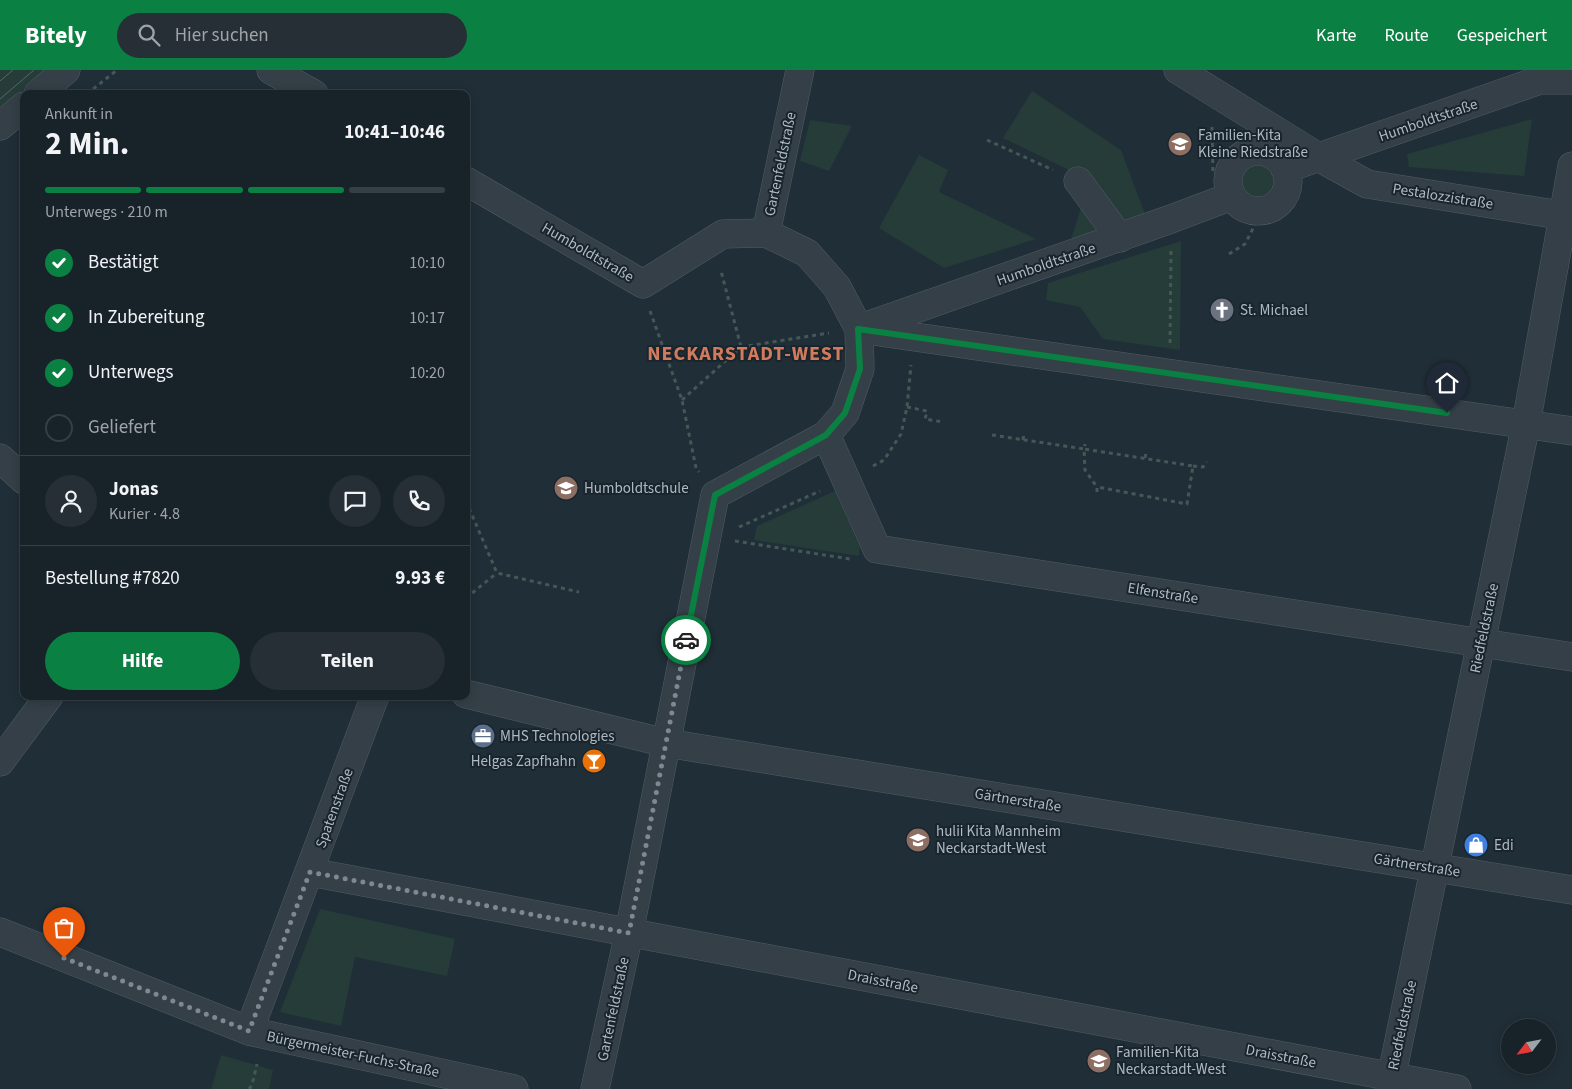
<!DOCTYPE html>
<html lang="de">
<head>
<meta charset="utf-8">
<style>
  body { margin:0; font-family:"Source Sans 3",sans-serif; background:#252f35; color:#f1f3f6; height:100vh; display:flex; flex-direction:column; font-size:19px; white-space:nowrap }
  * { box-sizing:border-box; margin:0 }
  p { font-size:16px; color:#9fa4a8 }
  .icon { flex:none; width:28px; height:28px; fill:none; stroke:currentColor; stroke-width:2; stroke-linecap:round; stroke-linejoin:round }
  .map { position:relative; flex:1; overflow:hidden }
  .side { position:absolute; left:20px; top:20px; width:450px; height:610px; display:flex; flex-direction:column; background:#182229; border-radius:10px; box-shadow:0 2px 12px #0003,0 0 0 1px #363f46 }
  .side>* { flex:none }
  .needle { width:32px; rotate:238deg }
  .fabs { position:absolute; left:1501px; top:949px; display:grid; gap:10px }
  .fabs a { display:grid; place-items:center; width:55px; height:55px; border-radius:50%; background:#182229; box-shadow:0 2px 12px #0003,0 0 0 1px #363f46; font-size:25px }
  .pin { position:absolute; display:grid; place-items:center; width:42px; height:42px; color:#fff; margin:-51px -21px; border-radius:50% 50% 50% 0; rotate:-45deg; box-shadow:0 0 5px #0007 }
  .pin .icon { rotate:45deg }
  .courier { position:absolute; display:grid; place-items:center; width:50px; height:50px; margin:-25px; border:4px solid #0b8043; border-radius:50%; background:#fff; color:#222; box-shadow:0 1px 6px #0007 }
  .overview em { font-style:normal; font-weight:700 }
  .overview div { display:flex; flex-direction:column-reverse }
  .overview { display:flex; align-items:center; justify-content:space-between; height:85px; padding:0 25px }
  h1 { font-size:32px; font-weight:700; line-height:38px }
  .bar { display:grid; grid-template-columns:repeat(4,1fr); gap:8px 5px; align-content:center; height:60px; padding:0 25px }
  .bar i { height:6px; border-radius:4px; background:#363f46 }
  .bar .active { background:#0b8043 }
  .bar p { grid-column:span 4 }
  .line { display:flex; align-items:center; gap:12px; padding:0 25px; border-top:1px solid #363f46 }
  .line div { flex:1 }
  .round { display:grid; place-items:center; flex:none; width:52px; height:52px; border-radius:26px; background:#252f35 }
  ol { padding:0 25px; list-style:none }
  li { display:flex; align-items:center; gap:15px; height:55px }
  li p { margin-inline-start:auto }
  li .icon { padding:5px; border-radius:50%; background:#0b8043; color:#fff; stroke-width:4 }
  li:last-child { color:#9fa4a8 }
  li i { width:28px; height:28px; border:2px solid #363f46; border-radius:50% }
  .cta { display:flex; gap:10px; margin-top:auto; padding:10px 25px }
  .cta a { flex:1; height:58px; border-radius:30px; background:#0b8043; color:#fff; font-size:20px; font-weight:700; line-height:58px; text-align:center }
  .cta a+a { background:#252f35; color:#f1f3f6 }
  header { display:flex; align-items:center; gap:30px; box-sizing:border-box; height:70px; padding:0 25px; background:#0b8043; color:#fff }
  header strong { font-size:24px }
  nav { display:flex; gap:28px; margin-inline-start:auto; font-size:18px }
  .search { width:350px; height:45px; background:#252f35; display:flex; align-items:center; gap:12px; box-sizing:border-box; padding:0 18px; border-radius:28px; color:#9fa4a8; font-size:19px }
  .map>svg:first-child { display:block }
</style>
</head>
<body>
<header>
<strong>Bitely</strong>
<div class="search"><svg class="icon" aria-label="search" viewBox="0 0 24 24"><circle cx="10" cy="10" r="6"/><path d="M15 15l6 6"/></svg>Hier suchen</div>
<nav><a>Karte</a><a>Route</a><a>Gespeichert</a></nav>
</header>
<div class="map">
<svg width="1572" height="1019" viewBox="0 0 1572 1019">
  <rect width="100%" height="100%" fill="#202e37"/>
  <g fill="#253c39">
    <polygon points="0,0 52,0 0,44"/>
    <polygon points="1032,21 1121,80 1145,144 1116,156 1071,101 1003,68"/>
    <polygon points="1532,49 1524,106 1409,97 1407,84"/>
    <polygon points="810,50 852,56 829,101 800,91"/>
    <polygon points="919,85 948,100 939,122 1036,169 944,198 879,158"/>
    <circle cx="1258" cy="111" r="16"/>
    <polygon points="1084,128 1105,156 1070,173"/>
    <polygon points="1181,171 1180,280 1103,269 1080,237 1046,230 1048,213"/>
    <polygon points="835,421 860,478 859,486 754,470 757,456"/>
    <polygon points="320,839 455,869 447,906 355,887 341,956 280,942"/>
    <polygon points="221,985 273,1000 269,1019 211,1019"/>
  </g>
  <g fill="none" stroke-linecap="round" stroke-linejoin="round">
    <defs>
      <g id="minor">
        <polyline points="271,0 314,24"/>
        <polyline points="1178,0 1320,88 1367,114 1572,147"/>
        <polyline points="38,24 66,0"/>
        <polyline points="0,56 24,36"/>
        <circle cx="1258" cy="111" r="30"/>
        <polyline points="1285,99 1540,10 1572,10"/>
        <polyline points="466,111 643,214 723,164 766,163 807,183 837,217 859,259 860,299 845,343 826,365 715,425 629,863 595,1019"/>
        <polyline points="1078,111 1120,168"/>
        <polyline points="766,163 800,0"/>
        <polyline points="864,257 1171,149 1232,126"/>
        <polyline points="859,259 1572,361"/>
        <polyline points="826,365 877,479 1572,587"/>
        <polyline points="0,388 24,410"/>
        <polyline points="466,624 666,673 1572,820"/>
        <polyline points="0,692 49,626"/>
        <polyline points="310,802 1457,1019"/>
        <polyline points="0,862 249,961 514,1019"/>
        <polyline points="249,961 375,626"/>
        <polyline points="1389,1019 1526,354 1572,96"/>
      </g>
    </defs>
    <use href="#minor" stroke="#515d65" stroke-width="29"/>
    <g stroke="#445857" stroke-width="3" stroke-dasharray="4 4" stroke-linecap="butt">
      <polyline points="87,24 117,0"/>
      <polyline points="1212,57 1213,103"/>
      <polyline points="987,70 1053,100"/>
      <polyline points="1229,184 1245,174 1262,141"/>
      <polyline points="650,241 682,330 696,398 699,402"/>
      <polyline points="1170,273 1171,179"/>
      <polyline points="741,277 829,263"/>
      <polyline points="682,330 741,277 721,201"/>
      <polyline points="907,337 927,341 925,349 943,352"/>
      <polyline points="992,365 1084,379 1085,374"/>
      <polyline points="1023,370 1024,364"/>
      <polyline points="1145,388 1146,383"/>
      <polyline points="873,396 884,390 901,364 907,337 911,295"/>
      <polyline points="1193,396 1203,397 1207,392"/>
      <polyline points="1097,422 1097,417 1085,400 1084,379 1193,396 1187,434 1097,417"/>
      <polyline points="466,431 497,503 579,522"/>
      <polyline points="739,457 820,421"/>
      <polyline points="735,471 850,489"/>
      <polyline points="466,528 497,503"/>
      <polyline points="249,1019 252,1015 257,994"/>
    </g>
    <use href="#minor" stroke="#343f47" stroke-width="28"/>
    <g stroke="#56646e" stroke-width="1">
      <polyline points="0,11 13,0"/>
      <polyline points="0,29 34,0"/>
    </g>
  </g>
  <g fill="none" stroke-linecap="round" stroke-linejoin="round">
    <polyline stroke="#7c8993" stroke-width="5" stroke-dasharray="0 9" points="64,888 249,961 310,802 629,863 686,570"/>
    <polyline stroke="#0b8043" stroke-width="6" points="686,570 715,425 826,365 845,343 860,299 858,259 1447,343"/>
  </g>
  <defs>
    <symbol id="school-disc" viewBox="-11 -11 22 22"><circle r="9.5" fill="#8d6e63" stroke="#19242c"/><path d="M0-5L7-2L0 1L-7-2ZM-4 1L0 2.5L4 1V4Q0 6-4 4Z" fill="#fff"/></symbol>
    <symbol id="church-disc" viewBox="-11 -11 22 22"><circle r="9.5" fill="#6b7280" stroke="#19242c"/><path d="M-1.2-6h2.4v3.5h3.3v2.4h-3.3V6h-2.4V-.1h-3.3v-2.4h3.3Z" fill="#fff"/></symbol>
    <symbol id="office-disc" viewBox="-11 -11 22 22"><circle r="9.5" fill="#5c6f8a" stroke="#19242c"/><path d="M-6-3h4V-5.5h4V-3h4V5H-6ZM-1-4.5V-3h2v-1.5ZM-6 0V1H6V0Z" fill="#fff"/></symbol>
    <symbol id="bar-disc" viewBox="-11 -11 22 22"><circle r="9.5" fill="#e8710a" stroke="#19242c"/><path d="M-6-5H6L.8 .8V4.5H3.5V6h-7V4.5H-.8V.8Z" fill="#fff"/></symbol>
    <symbol id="shop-disc" viewBox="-11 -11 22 22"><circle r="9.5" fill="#3f7fe0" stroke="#19242c"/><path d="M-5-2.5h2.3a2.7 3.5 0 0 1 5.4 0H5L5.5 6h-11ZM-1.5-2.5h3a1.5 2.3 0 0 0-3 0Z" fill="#fff"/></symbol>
  </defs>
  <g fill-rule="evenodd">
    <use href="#school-disc" x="1166" y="60" width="28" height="28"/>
    <use href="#church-disc" x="1208" y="226" width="28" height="28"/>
    <use href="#school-disc" x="552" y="404" width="28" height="28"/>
    <use href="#office-disc" x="469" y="652" width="28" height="28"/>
    <use href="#bar-disc" x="580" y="677" width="28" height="28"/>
    <use href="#school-disc" x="904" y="756" width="28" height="28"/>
    <use href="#shop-disc" x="1462" y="761" width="28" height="28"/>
    <use href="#school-disc" x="1085" y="977" width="28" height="28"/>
  </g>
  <g text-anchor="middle" stroke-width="4" stroke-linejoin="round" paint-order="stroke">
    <g font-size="15" fill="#aebac4" stroke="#19242c">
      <text transform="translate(1428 50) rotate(-19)" y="5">Humboldtstraße</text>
      <text transform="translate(780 94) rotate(-78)" y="5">Gartenfeldstraße</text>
      <text transform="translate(1443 126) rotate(9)" y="5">Pestalozzistraße</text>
      <text transform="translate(588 182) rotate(30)" y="5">Humboldtstraße</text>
      <text transform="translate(1046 194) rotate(-19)" y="5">Humboldtstraße</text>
      <text transform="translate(1163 523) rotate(9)" y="5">Elfenstraße</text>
      <text transform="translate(1484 558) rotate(-78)" y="5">Riedfeldstraße</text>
      <text transform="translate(1018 730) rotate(9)" y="5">Gärtnerstraße</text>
      <text transform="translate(334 738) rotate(-70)" y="5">Spatenstraße</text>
      <text transform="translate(1417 795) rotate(9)" y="5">Gärtnerstraße</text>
      <text transform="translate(883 911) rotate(11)" y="5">Draisstraße</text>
      <text transform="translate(613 939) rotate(-78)" y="5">Gartenfeldstraße</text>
      <text transform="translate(1402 955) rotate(-78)" y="5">Riedfeldstraße</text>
      <text transform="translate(353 984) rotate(12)" y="5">Bürgermeister-Fuchs-Straße</text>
      <text transform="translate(1281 986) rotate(11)" y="5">Draisstraße</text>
    </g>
    <g font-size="15" fill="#aebac4" stroke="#19242c" text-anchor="start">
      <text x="1198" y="70">Familien-Kita<tspan x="1198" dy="17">Kleine Riedstraße</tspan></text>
      <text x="1240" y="245">St. Michael</text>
      <text x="584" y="423">Humboldtschule</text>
      <text x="500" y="671">MHS Technologies</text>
      <text x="576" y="696" text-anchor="end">Helgas Zapfhahn</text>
      <text x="936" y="766">hulii Kita Mannheim<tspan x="936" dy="17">Neckarstadt-West</tspan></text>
      <text x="1494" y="780">Edi</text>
      <text x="1116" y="987">Familien-Kita<tspan x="1116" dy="17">Neckarstadt-West</tspan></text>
    </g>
    <g font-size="20" font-weight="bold" letter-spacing="1" fill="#d17b5c" stroke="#19242c">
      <text x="746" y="290">NECKARSTADT-WEST</text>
    </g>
  </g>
</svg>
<div class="fabs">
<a><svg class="needle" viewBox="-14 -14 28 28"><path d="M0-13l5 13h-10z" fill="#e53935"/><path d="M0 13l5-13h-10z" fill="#9fa4a8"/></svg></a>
</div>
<div class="pin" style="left:64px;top:888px;background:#ea580c"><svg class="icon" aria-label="bag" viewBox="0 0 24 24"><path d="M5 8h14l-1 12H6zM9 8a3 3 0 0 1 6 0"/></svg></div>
<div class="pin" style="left:1447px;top:343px;background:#1f2937"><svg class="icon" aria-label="home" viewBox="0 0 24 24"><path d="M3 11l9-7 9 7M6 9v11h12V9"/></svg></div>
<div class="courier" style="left:686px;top:570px"><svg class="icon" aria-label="car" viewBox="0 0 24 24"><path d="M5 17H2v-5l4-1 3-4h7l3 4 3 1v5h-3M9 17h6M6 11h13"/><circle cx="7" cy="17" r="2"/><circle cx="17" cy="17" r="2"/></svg></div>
<section class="side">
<div class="overview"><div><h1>2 Min.</h1><p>Ankunft in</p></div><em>10:41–10:46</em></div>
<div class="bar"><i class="active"></i><i class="active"></i><i class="active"></i><i></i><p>Unterwegs · 210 m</p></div>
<ol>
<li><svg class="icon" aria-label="check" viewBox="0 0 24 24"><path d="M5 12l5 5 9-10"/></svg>Bestätigt<p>10:10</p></li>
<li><svg class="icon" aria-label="check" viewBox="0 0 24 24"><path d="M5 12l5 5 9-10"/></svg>In Zubereitung<p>10:17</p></li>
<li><svg class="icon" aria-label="check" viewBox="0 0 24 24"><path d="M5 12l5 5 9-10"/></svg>Unterwegs<p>10:20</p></li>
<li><i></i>Geliefert</li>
</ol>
<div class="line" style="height:90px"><a class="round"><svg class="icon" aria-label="person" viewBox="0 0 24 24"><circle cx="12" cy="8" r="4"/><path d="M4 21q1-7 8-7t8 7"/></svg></a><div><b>Jonas</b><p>Kurier · 4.8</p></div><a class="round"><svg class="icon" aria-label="chat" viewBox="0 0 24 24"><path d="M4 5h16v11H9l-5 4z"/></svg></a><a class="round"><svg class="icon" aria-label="phone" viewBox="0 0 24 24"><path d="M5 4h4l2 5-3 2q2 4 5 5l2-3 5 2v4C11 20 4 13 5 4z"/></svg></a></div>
<div class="line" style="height:65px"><div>Bestellung #7820</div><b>9.93 €</b></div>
<div class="cta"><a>Hilfe</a><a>Teilen</a></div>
</section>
</div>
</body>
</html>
